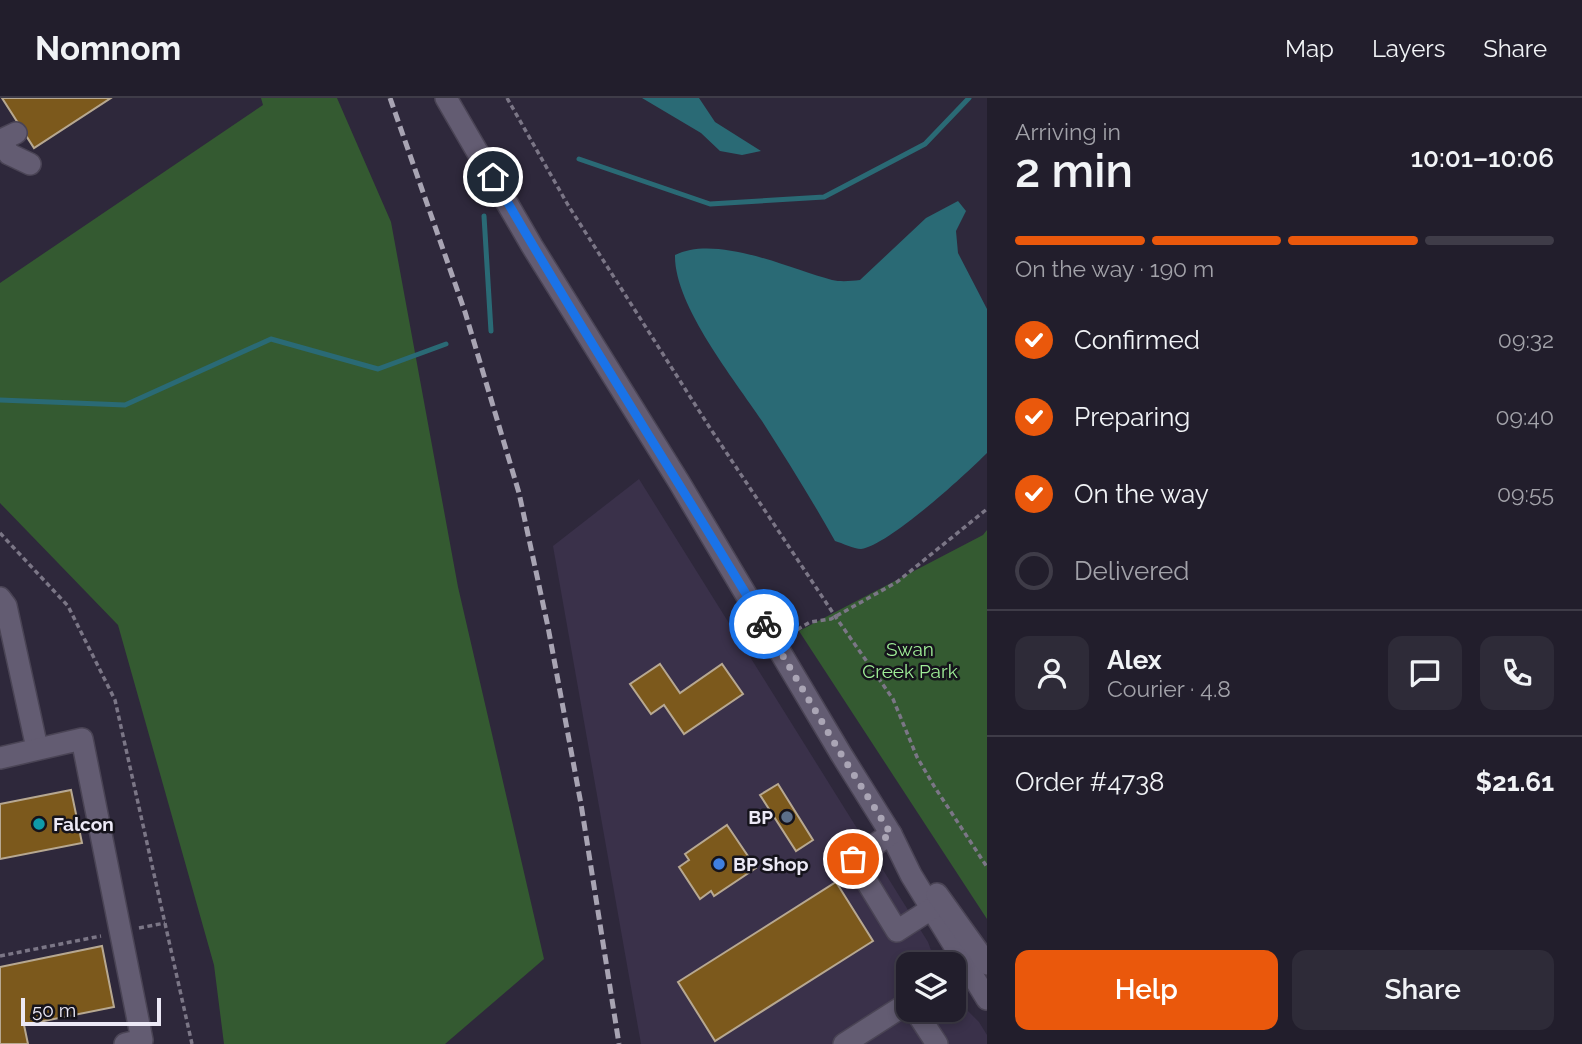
<!DOCTYPE html>
<html lang="en">
<head>
<meta charset="utf-8">
<style>
  body { margin:0; font-family:Raleway,sans-serif; background:#2e2b38; color:#f1f3f6; height:100vh; display:flex; flex-direction:column; font-size:26px; white-space:nowrap }
  * { box-sizing:border-box; margin:0 }
  p { font-size:23px; color:#a2a2a9 }
  .icon { flex:none; width:38px; height:38px; fill:none; stroke:currentColor; stroke-width:2; stroke-linecap:round; stroke-linejoin:round }
  .map { position:relative; flex:1; overflow:hidden }
  .drawer { display:flex; flex-direction:column; background:#221e2c; width:595px }
  .drawer>* { flex:none }
  .buttons { position:absolute; left:896px; top:854px; display:grid; gap:14px }
  .buttons a { display:grid; place-items:center; width:70px; height:70px; border-radius:14px; background:#221e2c; box-shadow:0 4px 10px #0003,0 0 0 2px #3f3c48; font-size:35px }
  .scale { position:absolute; left:21px; bottom:18px; width:140px; box-sizing:border-box; padding-left:7px; border:4px solid #ece9f6; border-top:0; font-size:19px; line-height:24px; white-space:nowrap; color:#ece9f6; -webkit-text-stroke:5px #15131b; paint-order:stroke }
  .pin { position:absolute; display:grid; place-items:center; width:60px; height:60px; color:#fff; margin:-30px; border:4px solid #fff; border-radius:50%; box-shadow:0 2px 7px #0007 }
  .courier { position:absolute; display:grid; place-items:center; width:70px; height:70px; margin:-35px; border:5px solid #1a73e8; border-radius:50%; background:#fff; color:#222; box-shadow:0 2px 9px #0007 }
  .headline em { font-style:normal; font-weight:600 }
  .headline div { display:flex; flex-direction:column-reverse }
  .headline { display:flex; align-items:center; justify-content:space-between; height:119px; padding:0 28px }
  h1 { font-size:46px; font-weight:600; line-height:52px }
  .bar { display:grid; grid-template-columns:repeat(4,1fr); gap:10px 7px; align-content:center; height:84px; padding:0 28px }
  .bar i { height:9px; border-radius:5px; background:#3f3c48 }
  .bar .active { background:#ea580c }
  .bar p { grid-column:span 4 }
  .line { display:flex; align-items:center; gap:18px; padding:0 28px; border-top:2px solid #3f3c48 }
  .line div { flex:1 }
  .round { display:grid; place-items:center; flex:none; width:74px; height:74px; border-radius:14px; background:#2e2b38 }
  ol { padding:0 28px; list-style:none }
  li { display:flex; align-items:center; gap:21px; height:77px }
  li p { margin-inline-start:auto }
  li .icon { padding:7px; border-radius:50%; background:#ea580c; color:#fff; stroke-width:4 }
  li:last-child { color:#a2a2a9 }
  li i { width:38px; height:38px; border:4px solid #3f3c48; border-radius:50% }
  .primary-button { display:flex; gap:14px; margin-top:auto; padding:14px 28px }
  .primary-button a { flex:1; height:80px; border-radius:14px; background:#ea580c; color:#fff; font-size:28px; font-weight:600; line-height:80px; text-align:center }
  .primary-button a+a { background:#2e2b38; color:#f1f3f6 }
  header { display:flex; align-items:center; gap:42px; box-sizing:border-box; height:98px; padding:0 35px; background:#221e2c; border-bottom:2px solid #3f3c48 }
  header strong { font-size:33px }
  nav { display:flex; gap:38px; margin-inline-start:auto; font-size:24px }
  main { display:flex; flex:1; min-height:0 }
  .map>svg:first-child { display:block }
</style>
</head>
<body>
<header>
<strong>Nomnom</strong>
<nav><a>Map</a><a>Layers</a><a>Share</a></nav>
</header>
<main>
<div class="map">
<svg width="987" height="946" viewBox="0 0 987 946">
  <rect width="100%" height="100%" fill="#2e283b"/>
  <polygon fill="#3a314a" points="639,381 928,844 936,866 908,866 908,912 954,912 954,894 961,906 979,924 987,937 987,946 641,946 553,448"/>
  <g fill="#345a31">
    <polygon points="261,0 337,0 391,124 458,489 544,861 445,946 224,946 214,867 118,527 0,405 0,185 263,7"/>
    <polygon points="987,432 987,821 799,533 983,437"/>
  </g>
  <g fill="#2a6a75">
    <polygon points="642,0 699,0 715,24 761,53 742,57 720,53 701,35"/>
    <path d="M 958,103 L 966,113 L 956,133 L 958,155 L 987,211 L 987,355 C 965,377 889,447 861,451 C 854,451 842,445 835,443 C 812,402 787,362 762,323 C 734,281 674,207 675,157 C 717,136 790,171 832,182 C 841,184 851,183 860,182 L 926,120 Z"/>
  </g>
  <g fill="none" stroke-linecap="round" stroke-linejoin="round">
    <g stroke="#2a6a75" stroke-width="5">
      <polyline points="579,61 710,106 824,99 925,46 969,0"/>
      <polyline points="484,118 491,233"/>
      <polyline points="0,302 125,307 271,241 378,271 446,246"/>
    </g>
  </g>
  <g fill="#7c591c" stroke="#b7a891" stroke-width="2">
    <polygon points="2,0 111,0 34,50"/>
    <polygon points="660,566 680,595 722,566 743,596 684,636 664,607 651,616 630,586"/>
    <polygon points="778,686 813,742 796,753 760,697"/>
    <polygon points="71,692 82,745 0,761 0,706"/>
    <polygon points="727,727 756,770 714,798 711,793 700,801 679,769 689,762 685,756"/>
    <polygon points="836,784 873,843 715,943 678,884"/>
    <polygon points="102,848 114,909 24,927 28,946 0,946 0,869"/>
  </g>
  <g fill="none" stroke-linecap="round" stroke-linejoin="round">
    <defs>
      <g id="minor">
        <polyline points="446,0 532,148 679,384 841,656 891,736 911,777 987,901"/>
        <polyline points="16,35 1,42 9,56 30,66"/>
        <polyline points="0,500 6,508 37,650"/>
        <polyline points="0,660 82,641 142,942 125,946"/>
        <polyline points="891,736 853,761 897,833 942,804"/>
        <polyline points="937,796 987,866"/>
        <polyline points="915,912 937,946"/>
        <polyline points="844,946 908,905"/>
      </g>
    </defs>
    <use href="#minor" stroke="#4a4455" stroke-width="24"/>
    <g stroke="#7b7686" stroke-width="3.5" stroke-dasharray="5 3.5" stroke-linecap="butt">
      <polyline points="507,0 568,107 710,330 835,518 893,601 917,659 934,688 987,769"/>
      <polyline points="0,435 68,508 115,602 192,946"/>
      <polyline points="790,536 810,524 831,521 897,484 987,411"/>
      <polyline points="139,830 165,825"/>
      <polyline points="0,858 101,838"/>
    </g>
    <use href="#minor" stroke="#635c72" stroke-width="21"/>
    <polyline stroke="#a8a4b3" stroke-width="5" stroke-dasharray="10 5" stroke-linecap="butt" points="390,0 465,214 519,395 548,529 581,706 619,946"/>
  </g>
  <g fill="none" stroke-linecap="round" stroke-linejoin="round">
    <polyline stroke="#aaa5b5" stroke-width="7" stroke-dasharray="0 12.6" points="764,526 841,656 891,736 853,761"/>
    <path stroke="#1a73e8" stroke-width="9" d="M 493,79 C 579,230 675,376 764,526"/>
  </g>
  <circle fill="#5c6f8a" stroke="#15131b" stroke-width="2.5" cx="787" cy="719" r="7"/>
  <circle fill="#0f9aa8" stroke="#15131b" stroke-width="2.5" cx="39" cy="726" r="7"/>
  <circle fill="#3f7fe0" stroke="#15131b" stroke-width="2.5" cx="719" cy="766" r="7"/>
  <g text-anchor="middle" stroke-width="5" stroke-linejoin="round" paint-order="stroke">
    <g font-size="19" fill="#9fee97" stroke="#15131b">
      <text x="910" y="558">Swan<tspan x="910" dy="22">Creek Park</tspan></text>
    </g>
    <g font-size="19" font-weight="bold" fill="#ece9f6" stroke="#15131b" text-anchor="start">
      <text x="773" y="726" text-anchor="end">BP</text>
      <text x="53" y="733">Falcon</text>
      <text x="733" y="773">BP Shop</text>
    </g>
  </g>
</svg>
<div class="buttons">
<a><svg class="icon" aria-label="layers" viewBox="0 0 24 24"><path d="M12 4l9 5-9 5-9-5zM3 14l9 5 9-5"/></svg></a>
</div>
<div class="scale">50 m</div>
<div class="pin" style="left:853px;top:761px;background:#ea580c"><svg class="icon" aria-label="bag" viewBox="0 0 24 24"><path d="M5 8h14l-1 12H6zM9 8a3 3 0 0 1 6 0"/></svg></div>
<div class="pin" style="left:493px;top:79px;background:#1f2937"><svg class="icon" aria-label="home" viewBox="0 0 24 24"><path d="M3 11l9-7 9 7M6 9v11h12V9"/></svg></div>
<div class="courier" style="left:764px;top:526px"><svg class="icon" aria-label="bike" viewBox="0 0 24 24"><circle cx="6" cy="16" r="4"/><circle cx="18" cy="16" r="4"/><path d="M6 16l4-8h5l3 8M10 8l3 8H6M13 5h3"/></svg></div>
</div>
<section class="drawer">
<div class="headline"><div><h1>2 min</h1><p>Arriving in</p></div><em>10:01–10:06</em></div>
<div class="bar"><i class="active"></i><i class="active"></i><i class="active"></i><i></i><p>On the way · 190 m</p></div>
<ol>
<li><svg class="icon" aria-label="check" viewBox="0 0 24 24"><path d="M5 12l5 5 9-10"/></svg>Confirmed<p>09:32</p></li>
<li><svg class="icon" aria-label="check" viewBox="0 0 24 24"><path d="M5 12l5 5 9-10"/></svg>Preparing<p>09:40</p></li>
<li><svg class="icon" aria-label="check" viewBox="0 0 24 24"><path d="M5 12l5 5 9-10"/></svg>On the way<p>09:55</p></li>
<li><i></i>Delivered</li>
</ol>
<div class="line" style="height:126px"><a class="round"><svg class="icon" aria-label="person" viewBox="0 0 24 24"><circle cx="12" cy="8" r="4"/><path d="M4 21q1-7 8-7t8 7"/></svg></a><div><b>Alex</b><p>Courier · 4.8</p></div><a class="round"><svg class="icon" aria-label="chat" viewBox="0 0 24 24"><path d="M4 5h16v11H9l-5 4z"/></svg></a><a class="round"><svg class="icon" aria-label="phone" viewBox="0 0 24 24"><path d="M5 4h4l2 5-3 2q2 4 5 5l2-3 5 2v4C11 20 4 13 5 4z"/></svg></a></div>
<div class="line" style="height:91px"><div>Order #4738</div><b>$21.61</b></div>
<div class="primary-button"><a>Help</a><a>Share</a></div>
</section>
</main>
</body>
</html>
